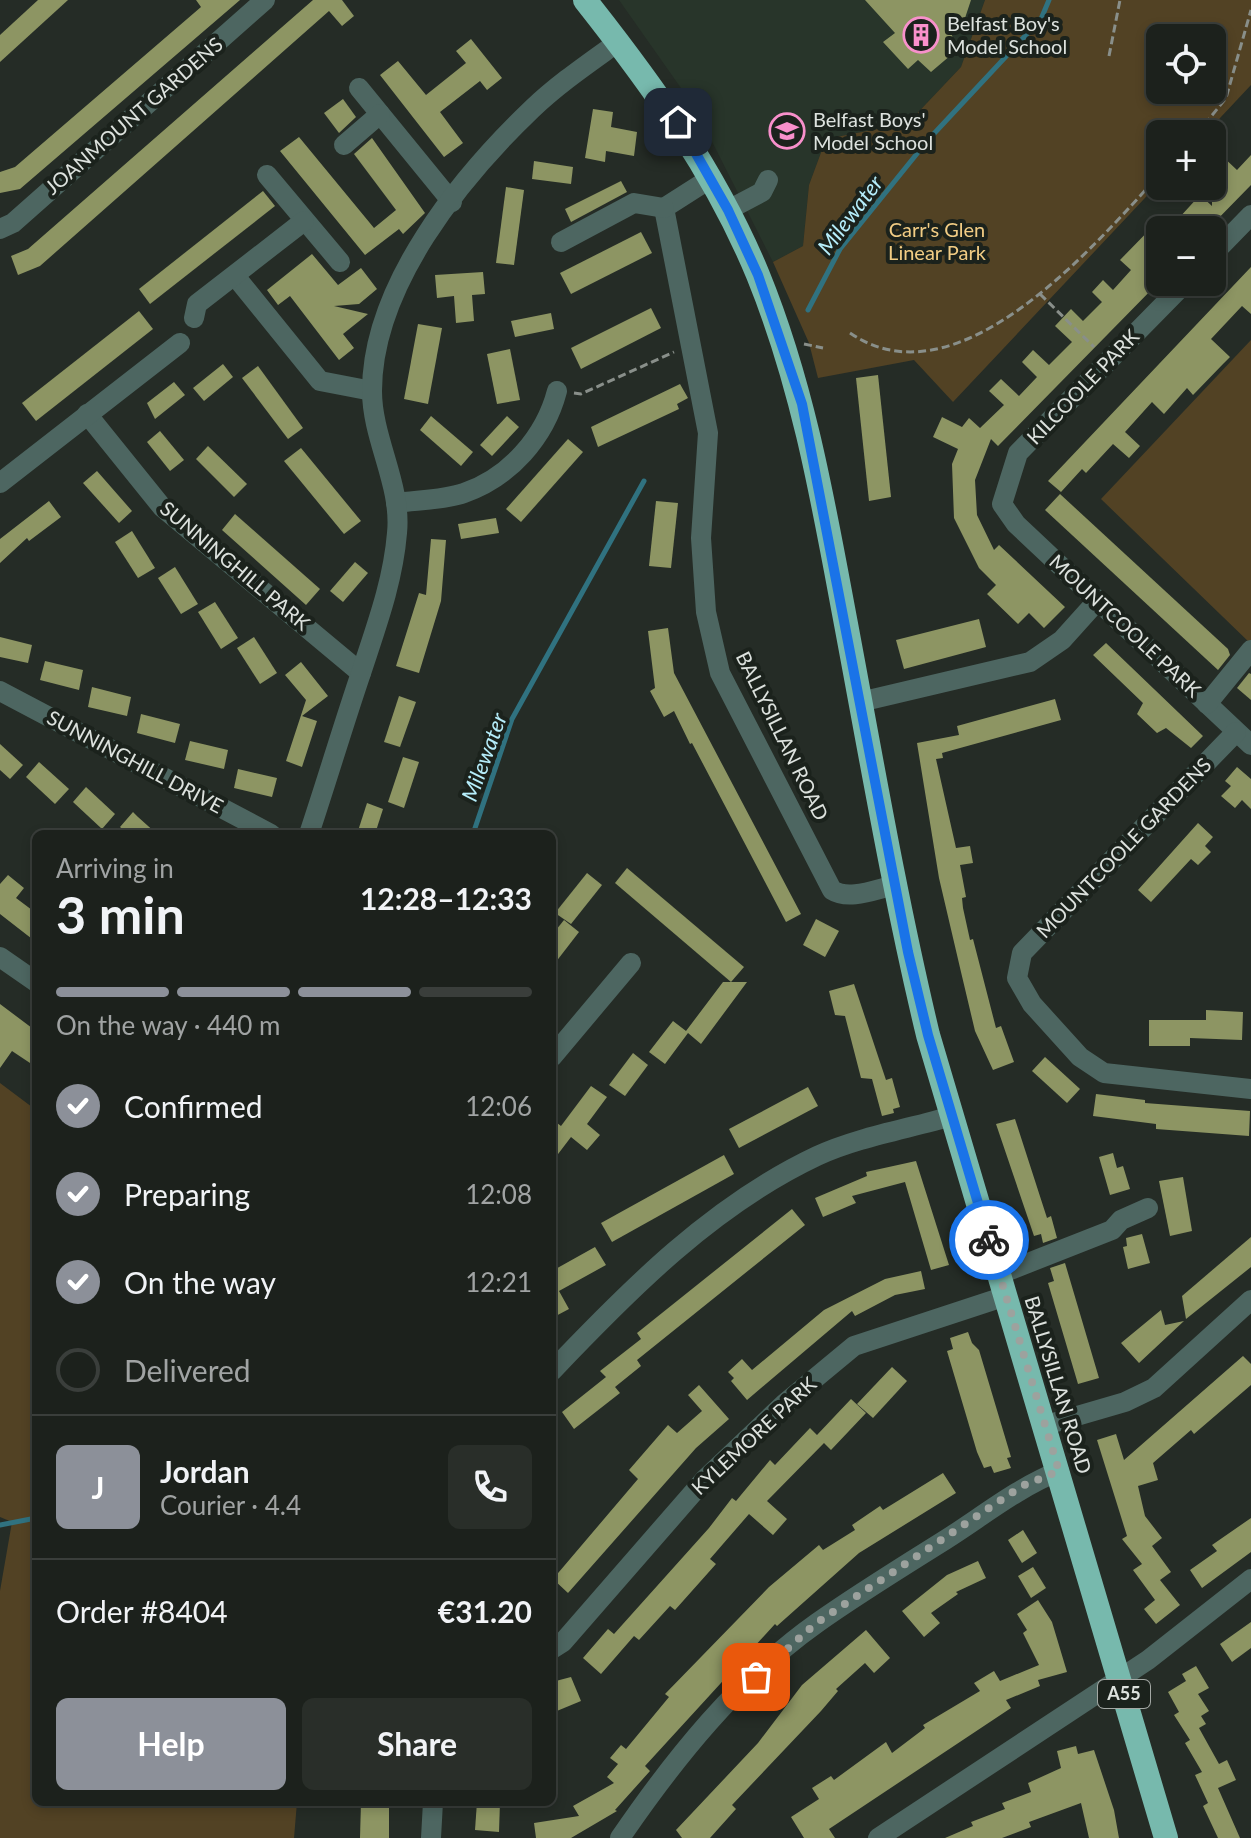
<!DOCTYPE html>
<html lang="en">
<head>
<meta charset="utf-8">
<style>
  body { margin:0; font-family:Lato,sans-serif; background:#292e29; color:#f1f3f6; height:100vh; display:flex; flex-direction:column; font-size:30px; white-space:nowrap }
  * { box-sizing:border-box; margin:0 }
  p { font-size:26px; color:#a0a3a3 }
  .icon { flex:none; width:44px; height:44px; fill:none; stroke:currentColor; stroke-width:2; stroke-linecap:round; stroke-linejoin:round }
  .map { position:relative; flex:1; overflow:hidden }
  .panel { position:absolute; left:32px; top:830px; width:524px; height:976px; display:flex; flex-direction:column; background:#1c211c; border-radius:12px; box-shadow:0 4px 12px #0003,0 0 0 2px #3a3e3b }
  .panel>* { flex:none }
  .tools { position:absolute; left:1146px; top:24px; display:grid; gap:16px }
  .tools a { display:grid; place-items:center; width:80px; height:80px; border-radius:12px; background:#1c211c; box-shadow:0 4px 12px #0003,0 0 0 2px #3a3e3b; font-size:40px }
  .pin { position:absolute; display:grid; place-items:center; width:68px; height:68px; color:#fff; margin:-34px; border-radius:16px; box-shadow:0 4px 12px #0006 }
  .courier { position:absolute; display:grid; place-items:center; width:80px; height:80px; margin:-40px; border:6px solid #1a73e8; border-radius:50%; background:#fff; color:#222; box-shadow:0 2px 10px #0007 }
  .headline em { font-style:normal; font-weight:700 }
  .headline div { display:flex; flex-direction:column-reverse }
  .headline { display:flex; align-items:center; justify-content:space-between; height:136px; padding:0 24px }
  h1 { font-size:52px; font-weight:700; line-height:60px }
  .bar { display:grid; grid-template-columns:repeat(4,1fr); gap:12px 8px; align-content:center; height:96px; padding:0 24px }
  .bar i { height:10px; border-radius:6px; background:#3a3e3b }
  .bar .selected { background:#8c9099 }
  .bar p { grid-column:span 4 }
  .line { display:flex; align-items:center; gap:20px; padding:0 24px; border-top:2px solid #3a3e3b }
  .line div { flex:1 }
  .round { display:grid; place-items:center; flex:none; width:84px; height:84px; border-radius:12px; background:#292e29 }
  ol { padding:0 24px; list-style:none }
  li { display:flex; align-items:center; gap:24px; height:88px }
  li p { margin-inline-start:auto }
  li .icon { padding:8px; border-radius:50%; background:#8c9099; color:#fff; stroke-width:4 }
  li:last-child { color:#a0a3a3 }
  li i { width:44px; height:44px; border:4px solid #3a3e3b; border-radius:50% }
  .primary-button { display:flex; gap:16px; margin-top:auto; padding:16px 24px }
  .primary-button a { flex:1; height:92px; border-radius:12px; background:#8c9099; color:#fff; font-size:32px; font-weight:700; line-height:92px; text-align:center }
  .primary-button a+a { background:#292e29; color:#f1f3f6 }
  .map>svg:first-child { display:block }
</style>
</head>
<body>
<div class="map">
<svg width="1251" height="1838" viewBox="0 0 1251 1838">
  <rect width="100%" height="100%" fill="#252c26"/>
  <polygon fill="#28352a" points="619,0 985,0 961,67 908,123 826,139 809,185 803,246 773,262 695,108"/>
  <g fill="#524224" fill-rule="evenodd">
    <path d="M 985,0 L 1251,0 L 1251,85 L 1205,134 L 1160,134 L 1160,182 L 953,402 L 914,360 L 818,378 L 809,343 L 773,262 L 803,246 L 809,185 L 826,139 L 908,123 L 961,67 ZM 1212,38 L 1212,90 L 1160,90 L 1160,38 Z"/>
    <polygon points="1251,340 1251,644 1101,499"/>
    <polygon points="0,1083 36,1110 36,1802 297,1802 294,1838 0,1838 0,1591 12,1522 0,1517"/>
  </g>
  <g fill="none" stroke-linecap="round" stroke-linejoin="round">
    <g stroke="#307280" stroke-width="5">
      <polyline points="808,310 840,249 928,140 1041,19 1049,0"/>
      <polyline points="473,834 512,719 644,481"/>
      <polyline points="0,1525 36,1518"/>
    </g>
  </g>
  <g fill="#8d9563">
    <polygon points="38,0 68,0 0,62 0,35"/>
    <polygon points="196,0 240,0 20,189 0,193 0,172 15,167 201,7"/>
    <polygon points="313,0 342,0 354,16 342,26 329,11 40,266 18,275 11,256 28,249"/>
    <polygon points="865,0 971,0 964,21 950,31 954,40 946,47 951,55 931,72 918,60 908,69 883,42 895,33"/>
    <polygon points="471,39 502,78 487,90 480,81 440,112 463,143 444,157 380,75 398,61 426,95 466,63 456,51"/>
    <polygon points="343,99 356,117 339,133 324,113"/>
    <polygon points="593,109 613,112 611,127 637,132 634,156 606,151 605,162 585,158"/>
    <polygon points="299,137 374,228 396,210 354,154 372,138 425,213 403,234 399,229 365,255 280,151"/>
    <polygon points="1221,155 1237,170 1251,155 1251,185 1207,230 1168,230 1200,195 1212,206 1212,165"/>
    <polygon points="534,161 573,167 571,184 532,179"/>
    <polygon points="621,181 627,192 571,222 565,209"/>
    <polygon points="506,187 524,190 514,265 496,263"/>
    <polygon points="263,191 275,206 150,304 139,289"/>
    <polygon points="1160,219 1160,281 998,446 991,439 975,480 977,515 994,550 999,545 1065,607 1044,628 1029,613 1018,624 987,594 996,585 979,568 954,518 952,464 958,449 933,437 942,417 962,427 969,418 980,428 1004,405 989,391 1001,379 1019,396 1037,377 1022,362 1033,350 1049,365 1072,342 1055,326 1071,309 1083,321 1102,302 1092,292 1103,280 1113,290 1131,270 1120,260"/>
    <polygon points="641,232 652,253 571,294 560,273"/>
    <polygon points="312,254 338,285 361,268 377,289 359,304 334,306 368,314 343,334 354,348 339,360 290,296 278,305 267,290"/>
    <polygon points="1251,267 1251,314 1242,306 1211,339 1230,357 1224,363 1193,395 1187,388 1164,414 1152,402 1125,432 1140,446 1129,458 1113,444 1086,473 1082,469 1061,492 1048,481"/>
    <polygon points="483,272 485,294 472,295 474,321 456,323 454,296 437,298 435,275"/>
    <polygon points="651,308 661,328 581,369 571,348"/>
    <polygon points="139,311 153,329 36,421 22,403"/>
    <polygon points="551,313 554,329 515,337 511,321"/>
    <polygon points="418,324 442,328 428,404 404,399"/>
    <polygon points="510,349 520,400 497,404 487,354"/>
    <polygon points="223,364 233,377 204,401 193,388"/>
    <polygon points="258,366 303,428 288,439 242,378"/>
    <polygon points="878,375 891,497 869,501 856,378"/>
    <polygon points="174,382 185,395 155,419 147,403"/>
    <polygon points="680,384 688,398 677,404 679,409 598,447 591,427"/>
    <polygon points="431,416 473,452 461,466 420,430"/>
    <polygon points="507,416 519,427 492,456 480,445"/>
    <polygon points="160,431 184,460 170,471 147,442"/>
    <polygon points="568,439 583,452 521,522 506,509"/>
    <polygon points="208,446 247,484 234,497 196,459"/>
    <polygon points="301,448 361,521 344,534 284,461"/>
    <polygon points="97,471 132,511 119,523 83,483"/>
    <polygon points="1060,494 1228,649 1230,655 1218,670 1045,510"/>
    <polygon points="49,501 61,517 29,541 27,538 0,563 0,539"/>
    <polygon points="656,501 678,503 671,568 649,566"/>
    <polygon points="235,514 320,589 306,605 222,530"/>
    <polygon points="496,518 499,533 461,539 458,524"/>
    <polygon points="132,531 155,568 138,578 115,542"/>
    <polygon points="431,539 446,540 441,601 419,673 396,666 419,593 426,595"/>
    <polygon points="355,562 368,573 343,602 330,591"/>
    <polygon points="175,567 198,604 181,614 158,578"/>
    <polygon points="215,602 238,638 221,649 198,612"/>
    <polygon points="979,619 986,647 904,669 896,640"/>
    <polygon points="668,628 674,673 801,914 786,922 692,743 690,744 674,711 664,717 650,691 655,688 648,631"/>
    <polygon points="0,637 32,645 28,663 0,657"/>
    <polygon points="254,637 277,673 260,684 237,648"/>
    <polygon points="1106,643 1203,736 1191,748 1166,728 1157,733 1137,714 1143,703 1093,655"/>
    <polygon points="45,661 83,670 79,690 40,680"/>
    <polygon points="301,662 328,696 302,716 317,721 302,767 286,761 306,700 285,675"/>
    <polygon points="1249,673 1251,674 1251,700 1237,688"/>
    <polygon points="92,687 131,697 127,716 88,707"/>
    <polygon points="399,696 416,702 400,747 384,742"/>
    <polygon points="1055,699 1061,720 942,753 943,758 936,759 956,848 970,846 973,863 960,865 966,897 962,898 963,908 970,940 973,939 996,1028 1001,1026 1014,1062 993,1070 975,1031 961,972 939,878 917,743 959,735 957,726"/>
    <polygon points="141,714 180,724 175,743 137,733"/>
    <polygon points="190,741 228,750 224,769 185,760"/>
    <polygon points="0,744 23,765 10,779 0,770"/>
    <polygon points="403,757 419,762 404,808 388,802"/>
    <polygon points="39,762 69,789 55,804 26,777"/>
    <polygon points="1237,767 1251,779 1251,809 1242,800 1235,808 1221,796 1231,786 1225,781"/>
    <polygon points="238,769 277,778 272,797 234,788"/>
    <polygon points="86,787 115,814 102,829 73,802"/>
    <polygon points="367,803 383,809 375,834 357,834"/>
    <polygon points="133,812 138,817 157,834 128,834 120,827"/>
    <polygon points="1198,823 1213,837 1205,846 1211,852 1198,865 1191,859 1151,902 1138,890"/>
    <polygon points="627,868 744,967 731,982 615,883"/>
    <polygon points="587,873 602,885 571,924 555,913"/>
    <polygon points="8,875 24,888 16,898 36,913 36,942 0,914 0,884"/>
    <polygon points="816,919 839,931 825,957 803,945"/>
    <polygon points="564,920 579,932 552,967 552,935"/>
    <polygon points="723,982 747,982 701,1044 688,1033 665,1064 649,1052 673,1021 686,1031"/>
    <polygon points="854,984 886,1080 892,1078 900,1107 893,1109 894,1113 882,1116 872,1079 861,1078 845,1016 835,1015 829,991"/>
    <polygon points="0,1004 36,1031 36,1067 12,1051 0,1068"/>
    <polygon points="1206,1010 1243,1012 1242,1040 1190,1038 1190,1046 1149,1046 1149,1020 1206,1020"/>
    <polygon points="633,1053 648,1065 625,1096 609,1085"/>
    <polygon points="1045,1057 1080,1089 1067,1103 1032,1071"/>
    <polygon points="591,1086 607,1097 587,1124 600,1135 587,1150 571,1137 552,1162 552,1119 561,1126"/>
    <polygon points="808,1087 818,1106 739,1148 729,1129"/>
    <polygon points="1096,1094 1145,1100 1145,1103 1250,1111 1249,1136 1156,1129 1156,1124 1093,1116"/>
    <polygon points="1015,1119 1047,1218 1051,1216 1057,1238 1043,1243 1041,1234 1034,1236 996,1124"/>
    <polygon points="1113,1153 1117,1168 1123,1166 1130,1189 1110,1195 1099,1157"/>
    <polygon points="724,1155 734,1174 612,1242 601,1223"/>
    <polygon points="916,1161 949,1265 931,1270 905,1182 852,1196 856,1203 823,1217 815,1198 867,1176 866,1172"/>
    <polygon points="1183,1177 1192,1231 1170,1236 1159,1181"/>
    <polygon points="792,1209 805,1225 637,1360 641,1366 615,1387 620,1393 574,1429 562,1412 606,1377 600,1371 641,1339 637,1333"/>
    <polygon points="1142,1234 1150,1263 1128,1269 1123,1247 1127,1246 1126,1238"/>
    <polygon points="1251,1237 1251,1267 1186,1319 1182,1296"/>
    <polygon points="595,1247 606,1265 559,1291 569,1309 552,1318 552,1271"/>
    <polygon points="1065,1263 1099,1378 1078,1384 1048,1283 1054,1281 1050,1268"/>
    <polygon points="921,1271 925,1289 895,1295 855,1316 852,1311 747,1400 731,1381 734,1378 728,1372 742,1359 752,1370 824,1310 885,1279"/>
    <polygon points="1161,1310 1165,1325 1184,1321 1139,1363 1121,1343"/>
    <polygon points="968,1332 972,1343 979,1350 1011,1457 1007,1458 1011,1468 994,1473 991,1466 984,1468 977,1452 947,1351 953,1349 950,1338"/>
    <polygon points="1243,1356 1251,1364 1251,1385 1194,1434 1191,1430 1153,1463 1158,1480 1138,1486 1145,1516 1162,1538 1152,1546 1171,1572 1160,1580 1180,1605 1156,1624 1144,1609 1155,1600 1133,1570 1142,1564 1122,1539 1127,1536 1097,1440 1116,1434 1124,1460"/>
    <polygon points="892,1367 907,1381 873,1418 857,1404"/>
    <polygon points="699,1385 729,1419 696,1448 568,1593 553,1579 638,1479 629,1470 668,1425 677,1433 702,1411 688,1395"/>
    <polygon points="851,1399 866,1413 831,1450 824,1443 767,1501 787,1519 773,1535 749,1514 710,1559 716,1564 675,1610 670,1606 639,1640 634,1636 601,1674 583,1658 608,1629 614,1634 709,1528 732,1498 736,1501 770,1460 775,1465 810,1428 817,1435"/>
    <polygon points="943,1473 956,1493 859,1553 777,1626 775,1624 645,1766 650,1771 615,1810 617,1811 571,1838 536,1838 534,1823 579,1816 573,1806 614,1783 607,1777 618,1764 610,1758 621,1745 626,1749 669,1697 665,1694 769,1587 819,1545 823,1550 855,1530 852,1525 880,1506 883,1510"/>
    <polygon points="1251,1518 1251,1552 1202,1588 1190,1570 1217,1551 1212,1545"/>
    <polygon points="1023,1530 1037,1553 1022,1563 1008,1540"/>
    <polygon points="978,1561 986,1578 956,1592 958,1594 931,1613 940,1623 924,1637 902,1611 947,1575"/>
    <polygon points="1033,1567 1046,1588 1031,1598 1018,1576"/>
    <polygon points="1038,1600 1052,1622 1067,1672 1038,1680 1040,1686 1006,1700 1011,1708 829,1829 835,1838 804,1838 791,1817 819,1799 812,1788 831,1776 834,1780 886,1742 892,1753 925,1728 923,1725 980,1691 974,1683 994,1671 1000,1681 1039,1665 1023,1633 1027,1630 1017,1614"/>
    <polygon points="1251,1622 1251,1648 1232,1662 1220,1644"/>
    <polygon points="866,1630 890,1658 874,1673 865,1663 836,1689 838,1691 821,1711 732,1805 736,1809 710,1838 682,1838 676,1830 758,1743 802,1685"/>
    <polygon points="1196,1666 1209,1688 1198,1694 1209,1711 1201,1716 1206,1724 1199,1728 1219,1764 1227,1760 1236,1780 1218,1788 1240,1838 1218,1838 1203,1806 1208,1803 1195,1775 1202,1772 1185,1743 1190,1740 1174,1715 1179,1712 1168,1692 1186,1681 1182,1674"/>
    <polygon points="571,1677 581,1701 552,1713 552,1682"/>
    <polygon points="1076,1746 1078,1754 1094,1750 1114,1810 1119,1838 1089,1838 1081,1803 1029,1822 1031,1827 1002,1838 945,1838 973,1826 971,1822 1005,1809 1002,1803 1031,1792 1028,1783 1061,1768 1057,1751"/>
    <polygon points="361,1802 389,1802 389,1838 360,1838"/>
    <polygon points="477,1802 500,1802 499,1832 475,1830"/>
  </g>
  <g fill="none" stroke-linecap="round" stroke-linejoin="round">
    <g stroke="#898f8a" stroke-width="3" stroke-dasharray="8 4" stroke-linecap="butt">
      <polyline points="1109,56 1120,0"/>
      <polyline points="1197,134 1226,98 1251,10"/>
      <polyline points="1040,294 1094,347"/>
      <path d="M 850,333 C 958,407 1095,245 1160,174"/>
      <polyline points="804,344 823,348"/>
      <polyline points="574,393 581,394 674,352"/>
    </g>
    <g stroke="#4d6661" stroke-width="20">
      <polyline points="359,88 452,202"/>
      <polyline points="344,145 380,114"/>
      <polyline points="267,175 340,262"/>
      <path d="M 664,208 L 708,433 L 701,538 L 706,612 L 720,673 L 832,890 C 849,901 876,889 895,885"/>
      <polyline points="664,208 711,178"/>
      <polyline points="728,210 762,192 768,180"/>
      <polyline points="0,229 13,223 265,0"/>
      <polyline points="561,242 634,203 664,208"/>
      <polyline points="1212,255 1251,215"/>
      <polyline points="235,276 320,381 372,391"/>
      <polyline points="1186,282 1018,453 1002,504 1016,524 1251,745"/>
      <polyline points="194,318 197,304 304,221"/>
      <polyline points="87,414 162,507 361,673"/>
      <polyline points="0,483 180,343"/>
      <path d="M 396,503 C 418,500 444,500 464,493 C 510,477 545,437 557,391"/>
      <polyline points="0,691 271,834"/>
      <polyline points="860,702 1030,662 1062,640 1098,600"/>
      <polyline points="1207,704 1251,650"/>
      <polyline points="1236,732 1022,953 1017,978 1032,1004 1080,1057 1104,1073 1251,1089"/>
      <path d="M 309,834 C 327,780 343,726 361,673 C 376,627 393,582 397,533 C 402,485 372,439 372,391 C 372,286 460,178 532,109 C 558,84 589,63 618,42"/>
      <polyline points="0,957 36,982"/>
      <polyline points="552,1057 631,963"/>
      <polyline points="1000,1274 1112,1230 1121,1220 1148,1208"/>
      <path d="M 552,1371 C 630,1289 713,1205 817,1156 C 858,1137 908,1129 952,1116"/>
      <polyline points="1046,1425 1125,1402 1154,1388 1251,1300"/>
      <polyline points="552,1649 563,1642 705,1479 784,1404 854,1346 1006,1296"/>
      <polyline points="431,1838 433,1802"/>
      <path d="M 620,1838 C 674,1759 738,1679 817,1623 C 858,1594 902,1567 945,1540 C 983,1516 1017,1488 1059,1471"/>
      <polyline points="878,1838 1148,1660 1251,1579"/>
    </g>
    <path stroke="#77b9ad" stroke-width="24" d="M 585,0 C 653,86 716,173 758,275 C 802,383 822,495 843,608 C 870,751 894,894 928,1035 L 1166,1838"/>
  </g>
  <g fill="none" stroke-linecap="round" stroke-linejoin="round">
    <polyline stroke="#9da29e" stroke-width="8" stroke-dasharray="0 14.4" points="756,1677 815,1624 1022,1486 1059,1471 989,1240"/>
    <polyline stroke="#1a73e8" stroke-width="10" points="678,122 728,210 758,275 802,404 908,952 928,1035 989,1240"/>
  </g>
  <defs>
    <symbol id="building-ring" viewBox="-11 -11 22 22"><circle r="9.5" fill="#1b221c" stroke="#f890cb" stroke-width="1.5"/><path d="M-4-6H4V6H1V3H-1V6H-4ZM-2.5-4.3h1.7v1.8h-1.7ZM.8-4.3h1.7v1.8H.8ZM-2.5-1h1.7V.8h-1.7ZM.8-1h1.7V.8H.8Z" fill="#f890cb"/></symbol>
    <symbol id="school-ring" viewBox="-11 -11 22 22"><circle r="9.5" fill="#1b221c" stroke="#f890cb" stroke-width="1.5"/><path d="M0-5L7-2L0 1L-7-2ZM-4 1L0 2.5L4 1V4Q0 6-4 4Z" fill="#f890cb"/></symbol>
  </defs>
  <g fill-rule="evenodd">
    <use href="#building-ring" x="901" y="15" width="40" height="40"/>
    <use href="#school-ring" x="767" y="111" width="40" height="40"/>
  </g>
  <g text-anchor="middle" stroke-width="8" stroke-linejoin="round" paint-order="stroke">
    <rect fill="#1b221c" stroke="#a3a8a4" stroke-width="2" x="1098" y="1680" width="52" height="28" rx="6"/>
    <g font-size="18" font-weight="bold" fill="#dde2de">
      <text x="1124" y="1700">A55</text>
    </g>
    <g font-size="20" fill="#dde2de" stroke="#1b221c" text-anchor="start">
      <text x="947" y="31">Belfast Boy's<tspan x="947" dy="23">Model School</tspan></text>
      <text x="813" y="127">Belfast Boys'<tspan x="813" dy="23">Model School</tspan></text>
    </g>
    <g font-size="20" fill="#dde2de" stroke="#1b221c">
      <text transform="translate(134 116) rotate(-41)" y="7">JOANMOUNT GARDENS</text>
      <text transform="translate(1083 387) rotate(-46)" y="7">KILCOOLE PARK</text>
      <text transform="translate(235 566) rotate(40)" y="7">SUNNINGHILL PARK</text>
      <text transform="translate(1125 626) rotate(43)" y="7">MOUNTCOOLE PARK</text>
      <text transform="translate(782 736) rotate(64)" y="7">BALLYSILLAN ROAD</text>
      <text transform="translate(135 762) rotate(28)" y="7">SUNNINGHILL DRIVE</text>
      <text transform="translate(1124 848) rotate(-46)" y="7">MOUNTCOOLE GARDENS</text>
      <text transform="translate(1058 1385) rotate(73)" y="7">BALLYSILLAN ROAD</text>
      <text transform="translate(754 1436) rotate(-43)" y="7">KYLEMORE PARK</text>
    </g>
    <g font-size="20" fill="#f1cc84" stroke="#1b221c">
      <text x="937" y="237">Carr's Glen<tspan x="937" dy="23">Linear Park</tspan></text>
    </g>
    <g font-size="22" font-style="italic" fill="#b6eefb" stroke="#1b221c">
      <text transform="translate(850 215) rotate(-53)" y="8">Milewater</text>
      <text transform="translate(484 757) rotate(-70)" y="8">Milewater</text>
    </g>
  </g>
</svg>
<div class="tools">
<a><svg class="icon" aria-label="locate" viewBox="0 0 24 24"><circle cx="12" cy="12" r="6"/><path d="M12 2v4M12 18v4M2 12h4M18 12h4"/></svg></a>
<a>+</a>
<a>−</a>
</div>
<div class="pin" style="left:756px;top:1677px;background:#ea580c"><svg class="icon" aria-label="bag" viewBox="0 0 24 24"><path d="M5 8h14l-1 12H6zM9 8a3 3 0 0 1 6 0"/></svg></div>
<div class="pin" style="left:678px;top:122px;background:#1f2937"><svg class="icon" aria-label="home" viewBox="0 0 24 24"><path d="M3 11l9-7 9 7M6 9v11h12V9"/></svg></div>
<div class="courier" style="left:989px;top:1240px"><svg class="icon" aria-label="bike" viewBox="0 0 24 24"><circle cx="6" cy="16" r="4"/><circle cx="18" cy="16" r="4"/><path d="M6 16l4-8h5l3 8M10 8l3 8H6M13 5h3"/></svg></div>
<section class="panel">
<div class="headline"><div><h1>3 min</h1><p>Arriving in</p></div><em>12:28–12:33</em></div>
<div class="bar"><i class="selected"></i><i class="selected"></i><i class="selected"></i><i></i><p>On the way · 440 m</p></div>
<ol>
<li><svg class="icon" aria-label="check" viewBox="0 0 24 24"><path d="M5 12l5 5 9-10"/></svg>Confirmed<p>12:06</p></li>
<li><svg class="icon" aria-label="check" viewBox="0 0 24 24"><path d="M5 12l5 5 9-10"/></svg>Preparing<p>12:08</p></li>
<li><svg class="icon" aria-label="check" viewBox="0 0 24 24"><path d="M5 12l5 5 9-10"/></svg>On the way<p>12:21</p></li>
<li><i></i>Delivered</li>
</ol>
<div class="line" style="height:144px"><b class="round" style="background:#8c9099;color:#fff">J</b><div><b>Jordan</b><p>Courier · 4.4</p></div><a class="round"><svg class="icon" aria-label="phone" viewBox="0 0 24 24"><path d="M5 4h4l2 5-3 2q2 4 5 5l2-3 5 2v4C11 20 4 13 5 4z"/></svg></a></div>
<div class="line" style="height:104px"><div>Order #8404</div><b>€31.20</b></div>
<div class="primary-button"><a>Help</a><a>Share</a></div>
</section>
</div>
</body>
</html>
